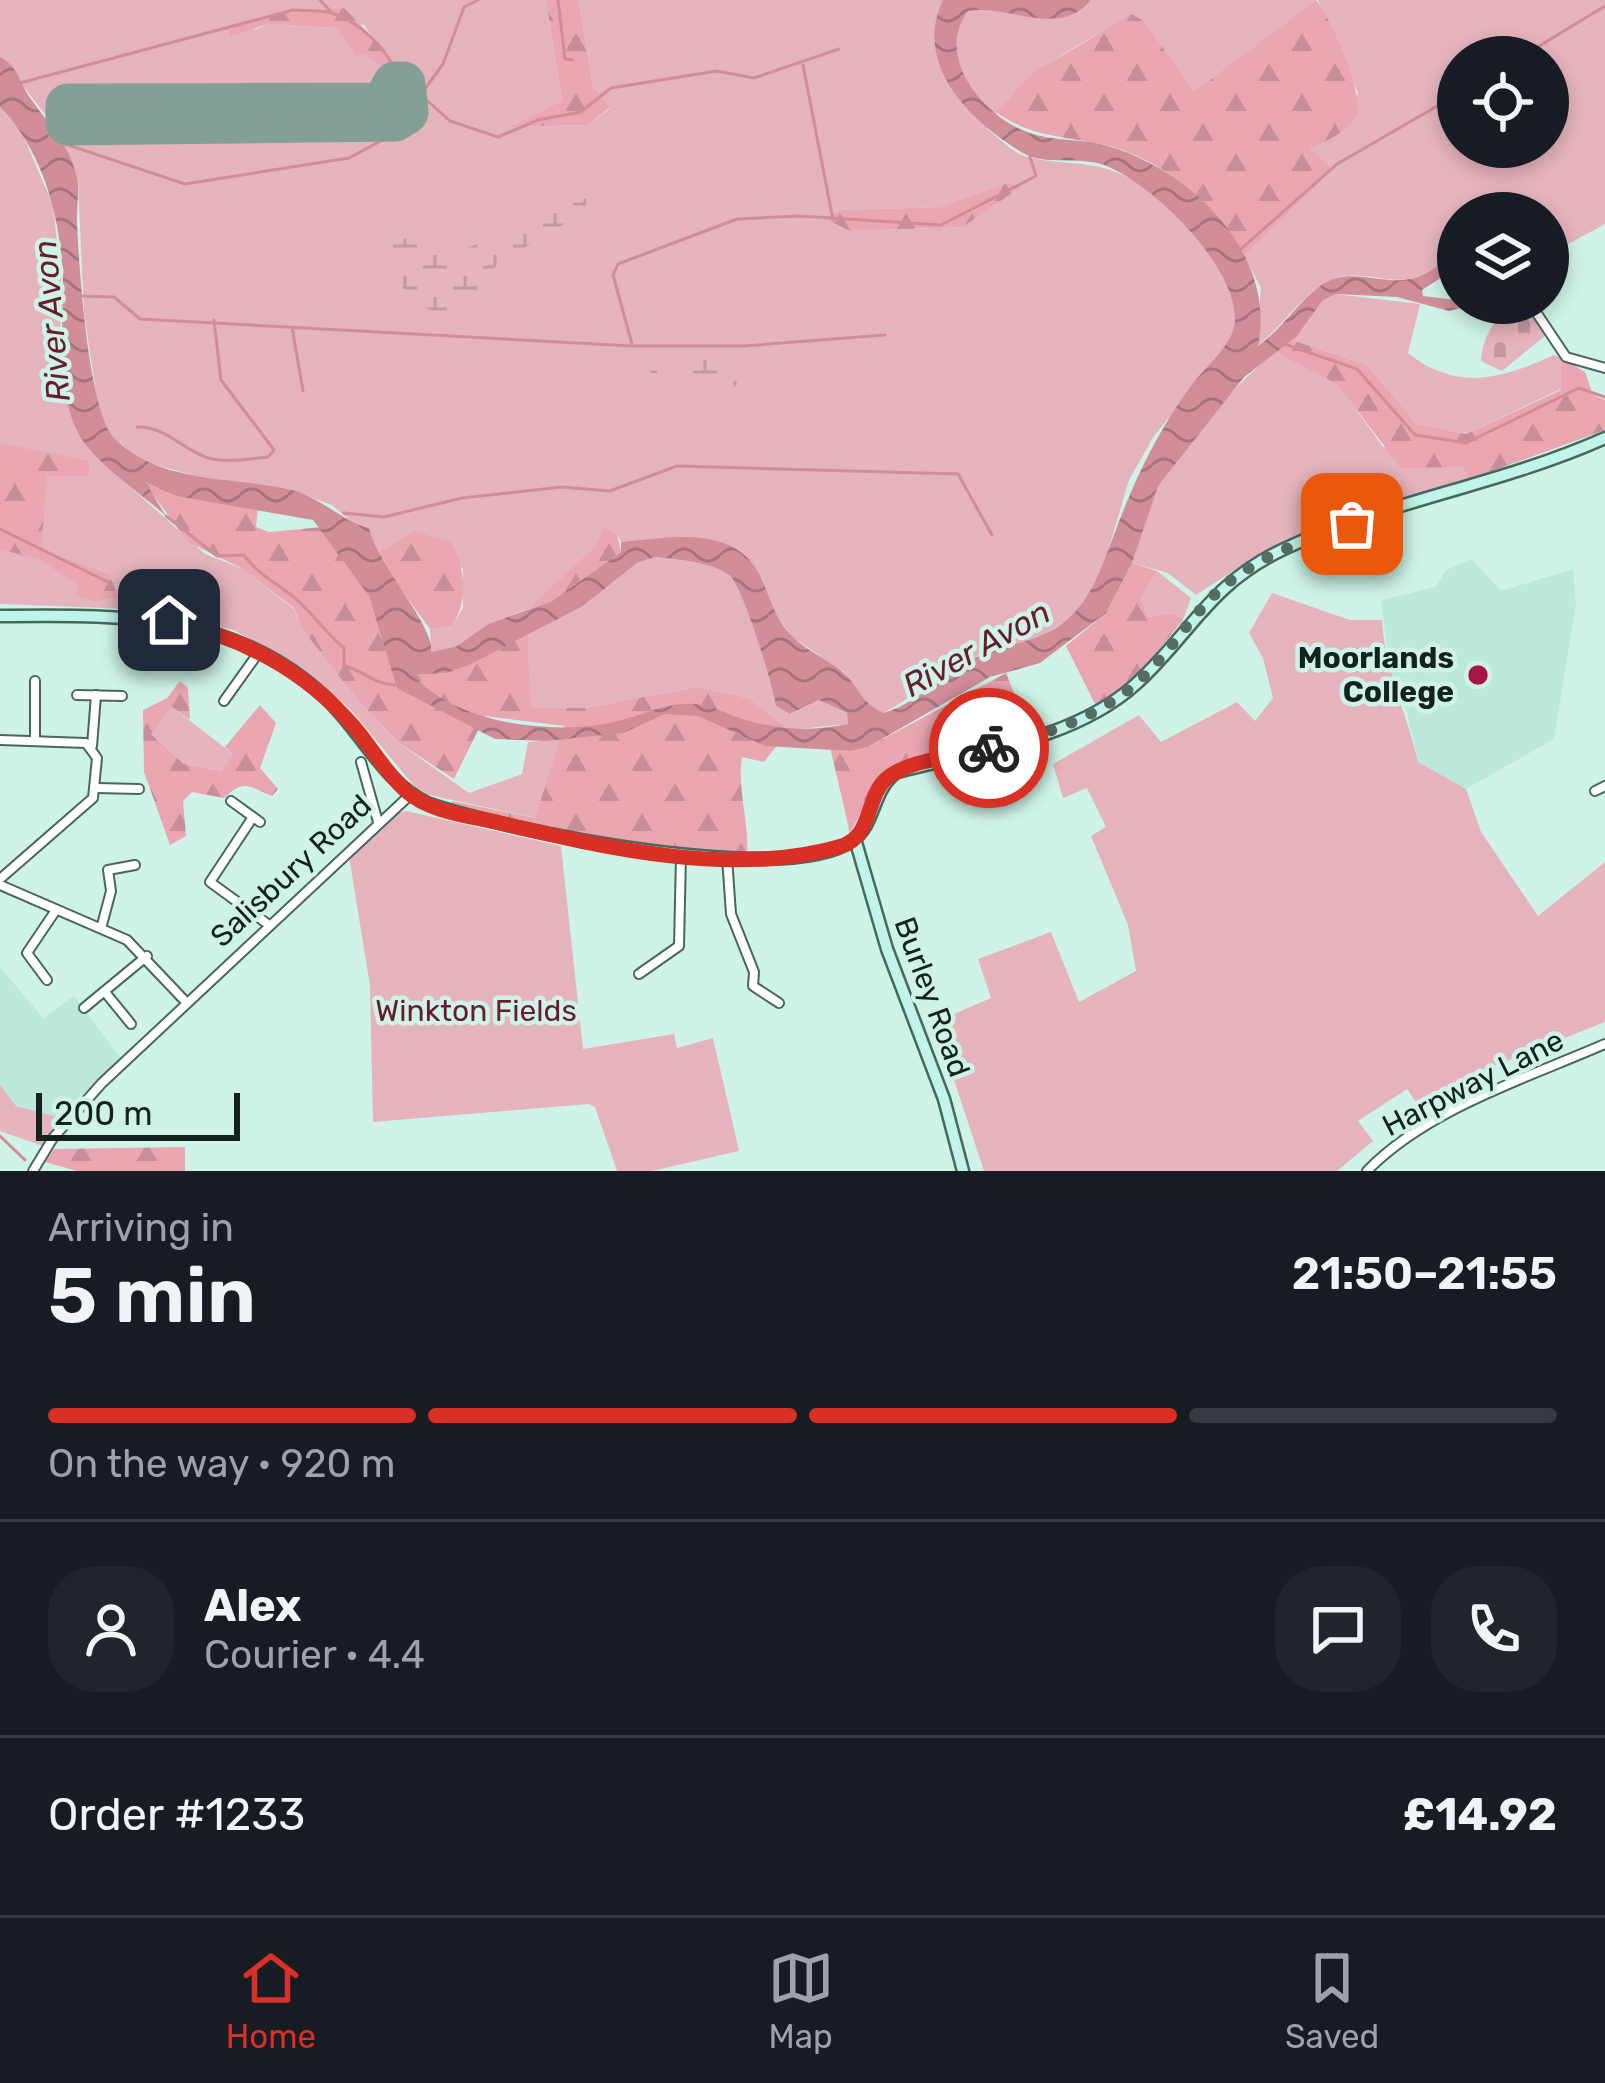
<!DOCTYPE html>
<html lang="en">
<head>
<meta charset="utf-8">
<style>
  body { margin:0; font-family:Rubik,sans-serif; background:#20242c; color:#f1f3f6; height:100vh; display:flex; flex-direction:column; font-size:45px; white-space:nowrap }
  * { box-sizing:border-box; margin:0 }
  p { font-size:39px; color:#9ea1a6 }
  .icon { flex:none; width:66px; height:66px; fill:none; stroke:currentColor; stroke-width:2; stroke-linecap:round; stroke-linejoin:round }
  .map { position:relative; height:1171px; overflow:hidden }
  .details { display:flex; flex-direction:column; background:#171b24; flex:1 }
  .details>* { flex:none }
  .buttons { position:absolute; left:1437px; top:36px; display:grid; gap:24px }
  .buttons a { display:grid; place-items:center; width:132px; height:132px; border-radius:50%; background:#171b24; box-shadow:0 6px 18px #0003; font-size:60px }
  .scale { position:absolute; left:36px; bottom:30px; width:204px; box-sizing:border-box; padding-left:12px; border:6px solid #14221d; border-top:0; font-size:33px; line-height:42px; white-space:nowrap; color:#14221d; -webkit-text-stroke:9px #cff4e7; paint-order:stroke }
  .pin { position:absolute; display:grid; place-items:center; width:102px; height:102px; color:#fff; margin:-51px; border-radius:24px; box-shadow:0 6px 18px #0006 }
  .courier { position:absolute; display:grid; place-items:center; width:120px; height:120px; margin:-60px; border:9px solid #d93025; border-radius:50%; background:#fff; color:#222; box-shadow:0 3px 15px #0007 }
  .headline em { font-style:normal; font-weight:600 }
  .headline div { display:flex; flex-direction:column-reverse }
  .headline { display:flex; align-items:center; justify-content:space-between; height:204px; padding:0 48px }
  h1 { font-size:78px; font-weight:600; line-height:90px }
  .bar { display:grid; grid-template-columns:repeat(4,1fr); gap:18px 12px; align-content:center; height:144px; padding:0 48px }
  .bar i { height:15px; border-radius:9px; background:#363941 }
  .bar .on { background:#d93025 }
  .bar p { grid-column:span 4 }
  .line { display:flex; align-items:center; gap:30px; padding:0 48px; border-top:3px solid #363941 }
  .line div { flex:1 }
  .round { display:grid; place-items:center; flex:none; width:126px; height:126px; border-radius:48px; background:#20242c }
  .dock { display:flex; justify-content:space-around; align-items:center; height:168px; border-top:3px solid #363941; background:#171b24; font-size:33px; color:#9ea1a6 }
  .dock a { display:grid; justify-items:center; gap:6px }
  .dock .on { color:#d93025 }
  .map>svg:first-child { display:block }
</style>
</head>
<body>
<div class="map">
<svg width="1605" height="1171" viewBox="0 0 1605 1171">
  <defs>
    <pattern id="forest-firs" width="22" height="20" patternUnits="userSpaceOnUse" patternTransform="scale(3)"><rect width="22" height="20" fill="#eaa6b1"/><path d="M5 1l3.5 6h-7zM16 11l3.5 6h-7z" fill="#c88f98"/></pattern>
    <pattern id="wetland-marsh" width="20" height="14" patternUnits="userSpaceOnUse" patternTransform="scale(3)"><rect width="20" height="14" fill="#e6b4bc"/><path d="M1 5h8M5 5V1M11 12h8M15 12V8" fill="none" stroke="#c49aa1"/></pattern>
    <pattern id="cemetery-stones" width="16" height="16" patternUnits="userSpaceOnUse" patternTransform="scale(3)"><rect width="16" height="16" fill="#e6b4bc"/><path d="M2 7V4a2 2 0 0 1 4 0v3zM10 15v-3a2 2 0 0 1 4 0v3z" fill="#c49aa1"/></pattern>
    <pattern id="water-waves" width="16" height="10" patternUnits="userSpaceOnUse" patternTransform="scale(3)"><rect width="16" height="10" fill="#d18e99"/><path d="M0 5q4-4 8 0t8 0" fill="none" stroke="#a8747c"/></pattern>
  </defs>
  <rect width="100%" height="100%" fill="#cff4e7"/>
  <g fill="#bce9da">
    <polygon points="1472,559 1501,591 1573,569 1576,604 1554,739 1466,789 1418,762 1407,712 1392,687 1381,600 1435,587 1446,570"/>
    <polygon points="0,967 43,1018 74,996 121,1058 59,1117 16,1106 0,1085"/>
  </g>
  <g fill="#e6b4bc" fill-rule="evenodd">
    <path d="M 0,0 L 546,0 L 562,101 L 514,127 L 588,125 L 610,108 L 593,89 L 579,0 L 1316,0 L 1194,93 L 1145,22 L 1132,15 C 1079,46 1017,72 987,129 C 998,137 1011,151 1024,156 C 1053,165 1087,160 1116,172 C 1181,200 1234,262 1239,332 L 1154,436 L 1129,480 L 1099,581 L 1077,613 L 1043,636 L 977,656 L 884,713 L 865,706 L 844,672 L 792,637 L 766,601 L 747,558 L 679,538 L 621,542 L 617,534 L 528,609 L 488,624 L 457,646 L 431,652 L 430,629 L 452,626 L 463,608 L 463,569 L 414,531 L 375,554 L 369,529 L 356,526 L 332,505 L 288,489 L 195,476 L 142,461 L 111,436 L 99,413 L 84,313 L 78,182 L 52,123 L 0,57 ZM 267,15 L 364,25 L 403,82 L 337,28 L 268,24 L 254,30 ZM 1020,187 L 963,227 L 850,231 L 841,210 L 942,207 Z"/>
    <path d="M 1318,0 L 1605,0 L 1605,224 L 1548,255 L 1548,213 L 1458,213 L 1458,242 C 1411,313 1369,257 1325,283 C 1299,298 1280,329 1256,347 L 1261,288 L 1244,256 L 1332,171 L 1310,149 L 1346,128 L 1358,93 ZM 1458,57 L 1548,57 L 1548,147 L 1458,147 Z"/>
    <polygon points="0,107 22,133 53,205 63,298 57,359 98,458 205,554 241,568 294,609 302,629 360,703 399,743 469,793 522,774 528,742 562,739 536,818 420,793 351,710 303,669 234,630 156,610 0,604"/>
    <path d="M 1335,294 L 1420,304 L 1408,353 C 1457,392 1501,379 1554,355 L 1561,358 L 1561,389 L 1466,434 L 1417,424 L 1367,365 L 1292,340 L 1323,300 Z"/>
    <path d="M 1275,352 L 1337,383 L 1383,447 L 1462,467 L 1470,479 L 1262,552 L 1196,595 L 1168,573 L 1132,563 C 1139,538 1144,512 1156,489 C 1180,445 1236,383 1275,352 Z"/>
    <path d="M 655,557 C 678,560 709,561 729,575 C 742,584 773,685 777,706 L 791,714 L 819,700 L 847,713 L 848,724 L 789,730 L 749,698 L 696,687 L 585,708 L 529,707 L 528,634 L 583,606 L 637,563 Z"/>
    <polygon points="1157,571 1191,598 1183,620 1173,613 1147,617 1141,598"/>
    <path d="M 1272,593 L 1350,620 L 1382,620 C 1385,671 1407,713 1418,762 L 1466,789 L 1481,832 L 1538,916 L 1605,862 L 1605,1022 L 1494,1066 L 1421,1110 L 1407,1089 L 1358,1121 L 1373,1141 L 1337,1171 L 984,1171 L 935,1022 L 991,998 L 978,959 L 1051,932 L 1079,1002 L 1136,971 L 1128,925 L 1091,836 L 1106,827 L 1087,788 L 1063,798 L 1053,764 L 1139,715 L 1161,742 L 1237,702 L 1255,721 L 1273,698 L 1263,658 L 1249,633 Z"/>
    <polygon points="172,707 233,754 221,771 184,764 150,733"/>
    <polygon points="406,811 561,846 583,1049 674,1034 677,1048 713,1038 739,1151 652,1171 617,1171 595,1107 589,1104 373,1122 370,986 349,856 393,814"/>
    <polygon points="0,1085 16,1106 59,1117 43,1146 0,1131"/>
  </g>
  <g fill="url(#forest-firs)">
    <polygon points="546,0 579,0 593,88 610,107 588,125 510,127 562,101"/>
    <path d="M 1316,0 C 1329,15 1365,95 1357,115 C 1349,132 1325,141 1310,149 L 1333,170 L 1244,256 C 1213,204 1163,157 1101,144 C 1061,136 1030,137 996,112 L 1031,74 L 1132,14 L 1145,22 L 1194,92 Z"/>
    <polygon points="344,8 389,54 405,83 365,54 356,55 336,28 268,24 230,36 228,27 267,15"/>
    <polygon points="1008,183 1021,187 963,227 850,231 826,219 841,210 942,207"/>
    <polygon points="1292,340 1367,365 1417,424 1466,434 1561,390 1561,358 1585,372 1593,395 1605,400 1605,430 1470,479 1462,467 1401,468 1337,384 1275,352"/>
    <polygon points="0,443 89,461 89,476 47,476 41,550 109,574 118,597 94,601 76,596 78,585 40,560 0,549"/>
    <path d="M 143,481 L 176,496 L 258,508 L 256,527 L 269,532 L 322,527 L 369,596 L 397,676 L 448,673 L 528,634 L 530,707 L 585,708 L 696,687 L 749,698 L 789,730 L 764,762 L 742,757 C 737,789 749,820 747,853 L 609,843 L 451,806 L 452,801 L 535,818 L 565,726 L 485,716 L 454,779 L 399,743 L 360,703 L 302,629 L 294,608 L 241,568 L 188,542 Z"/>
    <polygon points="604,527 617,534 621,552 552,601 528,609 596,546"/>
    <path d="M 414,531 L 452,543 C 465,572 469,598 452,626 L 430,629 L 375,554 Z"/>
    <polygon points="1132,563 1157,571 1141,598 1147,617 1173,613 1183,620 1136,678 1096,706 1066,646 1106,613"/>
    <polygon points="1006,673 1030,733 894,769 878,781 850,833 830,747 851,751 868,747"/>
    <path d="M 180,681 L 188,688 L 190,720 L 172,707 L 151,734 L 184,764 L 221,771 L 233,754 L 225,747 L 260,705 L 276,723 L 260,768 L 278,789 L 272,796 C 248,787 245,778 224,798 L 192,792 L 183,801 L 186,836 L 170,845 L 144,772 L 143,710 L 167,698 Z"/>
    <polygon points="185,1147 185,1171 77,1171 45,1162 54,1149"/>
  </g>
  <g fill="url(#wetland-marsh)">
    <path d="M 571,193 L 586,199 L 587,210 L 498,264 L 488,274 L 479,308 C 430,332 401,290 378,251 L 383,238 C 416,236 435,249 459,249 C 476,248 481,239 494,234 C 523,223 544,211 571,193 Z"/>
    <polygon points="700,355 732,366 741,383 725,392 681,373 651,373 646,367 650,357"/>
  </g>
  <path fill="url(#cemetery-stones)" d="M 1512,307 L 1530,311 L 1546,335 L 1502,371 L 1481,361 C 1482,339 1493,319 1512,307 Z"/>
  <path fill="url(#water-waves)" fill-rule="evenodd" d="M 943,0 L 1091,0 C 1060,39 1008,4 968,11 C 934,56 982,115 1027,132 C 1053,142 1082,138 1108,146 C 1192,170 1277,255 1258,346 C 1282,329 1297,303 1320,286 C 1362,255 1410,315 1458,242 L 1458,267 L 1422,290 L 1423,296 L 1481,303 L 1449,311 L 1397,297 L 1336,294 L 1323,300 L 1296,337 L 1244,377 L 1158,486 L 1132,563 L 1106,613 L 1040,663 L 990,677 L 868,747 L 851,751 L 765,746 L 698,716 L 665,714 L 623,733 L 546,741 L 495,739 L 397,688 L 369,596 L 313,520 L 176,496 L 145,482 L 166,516 C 142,494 92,461 78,433 C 56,387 62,345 63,297 C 64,230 47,155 0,107 L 0,57 C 19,67 19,83 31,99 C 49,125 70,145 77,178 C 80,192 76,209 77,223 C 79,265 88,413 115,439 C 161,484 229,476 288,489 C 320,496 346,524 369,528 C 378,567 436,627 431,652 L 457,646 L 488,624 L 552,601 L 621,552 L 621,542 C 666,538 732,524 758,572 C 770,594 773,618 793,637 C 806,650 825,658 839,669 C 859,684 859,703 884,713 C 914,704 942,677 969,661 C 987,650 1010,646 1029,640 C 1081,624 1095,586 1112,540 C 1132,485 1156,433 1191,386 C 1204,368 1236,343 1235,319 C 1235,264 1153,184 1104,165 C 1080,156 1043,166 1023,153 C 971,122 912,65 943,0 ZM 655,557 C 678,560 709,561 729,575 C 742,584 773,685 776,706 L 790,714 L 819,700 L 847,713 L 848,724 C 808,732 778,730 739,718 C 725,713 709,704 695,704 C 665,702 642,716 614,722 C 552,736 457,724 413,675 L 447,673 L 471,664 L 583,606 L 637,563 Z"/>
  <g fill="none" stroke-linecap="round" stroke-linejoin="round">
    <g stroke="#d18e99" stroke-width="3">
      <polyline points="320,0 331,12"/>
      <polyline points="558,0 565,59 573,60"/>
      <polyline points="1521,57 1605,6"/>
      <polyline points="803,65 833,220"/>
      <path d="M 20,83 L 293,10 C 305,11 321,10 332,13 C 376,27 416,84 405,128 L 349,158 L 185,184 L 62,143"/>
      <polyline points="422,93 443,64 464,7 478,0"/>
      <polyline points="411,96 421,95 450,121 498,137 538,120 581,112 611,88 717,71 754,78 839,49"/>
      <polyline points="1241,249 1337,164 1458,94"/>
      <polyline points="82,296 114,297 140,319 632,346 744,346 885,335"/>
      <polyline points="292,327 303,391"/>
      <polyline points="632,344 613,275 618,264 737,219 800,216 941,225 1036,176 1030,157"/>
      <polyline points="1284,344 1357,369 1415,435 1466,443 1579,388 1605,397"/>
      <path d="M 137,427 C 168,427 182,450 208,458 C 227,463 249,459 268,457 L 274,450 L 221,380 L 214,320"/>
      <polyline points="344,513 384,517 462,498 562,487 610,491 677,466 958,474 992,535"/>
      <path d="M 166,516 L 217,556 L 244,555 C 262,579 277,582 296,599 C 313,614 326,633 344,648 L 344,666 C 364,670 372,684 395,685"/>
      <polyline points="0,529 112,584"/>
      <polyline points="0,1136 25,1160"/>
    </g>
    <polygon stroke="#84a096" stroke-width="45" points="395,84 403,84 406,112 395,119 68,123 68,106 384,105"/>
    <defs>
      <g id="street">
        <polyline points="1493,314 1512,306 1534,309 1566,357 1605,368"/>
        <polyline points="77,695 122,696"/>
        <polyline points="224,701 259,652"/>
        <polyline points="0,740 86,743 97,758 93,798 0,879"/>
        <polyline points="35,741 35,681"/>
        <polyline points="92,746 96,695"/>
        <polyline points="361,762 378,822"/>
        <polyline points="96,788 139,789"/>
        <polyline points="1595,791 1605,786"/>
        <polyline points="231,801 260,822"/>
        <polyline points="253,817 210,882 269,925"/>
        <polyline points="727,857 731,914 754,972 753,986 779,1003"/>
        <polyline points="0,885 127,940 185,1001"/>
        <polyline points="102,925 111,891 108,870 135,865"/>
        <polyline points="639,974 679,946 681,855"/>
        <polyline points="47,980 27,953 54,913"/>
        <polyline points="105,992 131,1024"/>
        <polyline points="84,1008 147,956"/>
        <polyline points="33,1171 53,1138 102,1083 410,795"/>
        <path d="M 1367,1171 C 1427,1109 1527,1078 1605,1044"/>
      </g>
      <g id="secondary">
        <path d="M 0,616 C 118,615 236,611 327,699 C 361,732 384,782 427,803 C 505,830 786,889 853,840 C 876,824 872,789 897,772 C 976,751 1073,741 1136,684 C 1191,634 1209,584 1284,549 C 1383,502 1500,485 1605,438"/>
        <polyline points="855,839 887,949 944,1099 963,1171"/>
      </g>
    </defs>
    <use href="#street" stroke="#47685d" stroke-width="12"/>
    <use href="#secondary" stroke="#47685d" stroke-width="15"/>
    <use href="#street" stroke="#fff" stroke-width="8"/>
    <use href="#secondary" stroke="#c2f5e9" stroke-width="10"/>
  </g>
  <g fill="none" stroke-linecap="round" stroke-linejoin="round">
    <path stroke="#556c64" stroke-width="12" stroke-dasharray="0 21.6" d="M 989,748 C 1041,735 1091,721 1133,686 C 1171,655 1193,608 1234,578 C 1269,552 1311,539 1352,524"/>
    <path stroke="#d93025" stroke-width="15" d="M 169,620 C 242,638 304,669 354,727 C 372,748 385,772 406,791 C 429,812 470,816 500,823 C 606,848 734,878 842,846 C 872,836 866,799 885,780 C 907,759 961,756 989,748"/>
  </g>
  <circle fill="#a91448" stroke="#cff4e7" stroke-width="4.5" cx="1478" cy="675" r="12"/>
  <g text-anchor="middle" stroke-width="9" stroke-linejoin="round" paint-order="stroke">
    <g font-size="30" font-weight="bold" fill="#14221d" stroke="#cff4e7" text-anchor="end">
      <text x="1454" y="668">Moorlands<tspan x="1454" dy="34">College</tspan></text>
    </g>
    <g font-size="30" fill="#14221d" stroke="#cff4e7">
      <text transform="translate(291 871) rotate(-43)" y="10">Salisbury Road</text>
      <text transform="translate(932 997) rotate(70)" y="10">Burley Road</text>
      <text transform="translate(1473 1083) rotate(-27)" y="10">Harpway Lane</text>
    </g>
    <g font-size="30" fill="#681a2f" stroke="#cff4e7">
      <text x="476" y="1021">Winkton Fields</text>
    </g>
    <g font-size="33" font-style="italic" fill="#691b30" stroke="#cff4e7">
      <text transform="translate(51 321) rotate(-95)" y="12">River Avon</text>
      <text transform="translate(976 648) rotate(-29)" y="12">River Avon</text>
    </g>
  </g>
</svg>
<div class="buttons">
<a><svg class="icon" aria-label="locate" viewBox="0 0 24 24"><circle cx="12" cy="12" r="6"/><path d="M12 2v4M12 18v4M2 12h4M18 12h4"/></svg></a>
<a><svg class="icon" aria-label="layers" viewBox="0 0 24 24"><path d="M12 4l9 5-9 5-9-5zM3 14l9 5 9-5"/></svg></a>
</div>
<div class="scale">200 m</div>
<div class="pin" style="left:1352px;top:524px;background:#ea580c"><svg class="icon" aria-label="bag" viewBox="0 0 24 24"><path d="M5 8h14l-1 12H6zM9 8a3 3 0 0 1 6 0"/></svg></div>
<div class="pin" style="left:169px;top:620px;background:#1f2937"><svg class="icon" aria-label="home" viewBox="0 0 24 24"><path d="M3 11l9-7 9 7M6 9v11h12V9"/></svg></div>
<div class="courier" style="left:989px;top:748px"><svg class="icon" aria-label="bike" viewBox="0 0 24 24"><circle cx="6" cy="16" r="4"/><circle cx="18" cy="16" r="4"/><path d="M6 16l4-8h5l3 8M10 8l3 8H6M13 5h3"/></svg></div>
</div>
<section class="details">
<div class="headline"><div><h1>5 min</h1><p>Arriving in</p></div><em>21:50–21:55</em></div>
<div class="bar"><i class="on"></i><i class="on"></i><i class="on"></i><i></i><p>On the way · 920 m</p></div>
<div class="line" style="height:216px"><a class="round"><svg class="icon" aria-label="person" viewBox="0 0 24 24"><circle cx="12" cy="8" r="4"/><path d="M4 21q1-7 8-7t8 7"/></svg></a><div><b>Alex</b><p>Courier · 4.4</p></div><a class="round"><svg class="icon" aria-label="chat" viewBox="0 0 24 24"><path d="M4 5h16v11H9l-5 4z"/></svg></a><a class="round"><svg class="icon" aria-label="phone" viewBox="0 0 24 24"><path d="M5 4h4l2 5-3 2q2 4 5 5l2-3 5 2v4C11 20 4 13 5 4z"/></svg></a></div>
<div class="line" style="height:156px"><div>Order #1233</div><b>£14.92</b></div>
</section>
<nav class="dock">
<a class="on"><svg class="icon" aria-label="home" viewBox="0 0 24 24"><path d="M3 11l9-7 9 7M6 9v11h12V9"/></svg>Home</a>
<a><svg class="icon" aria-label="map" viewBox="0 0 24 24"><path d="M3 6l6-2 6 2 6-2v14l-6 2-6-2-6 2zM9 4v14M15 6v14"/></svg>Map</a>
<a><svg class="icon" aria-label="saved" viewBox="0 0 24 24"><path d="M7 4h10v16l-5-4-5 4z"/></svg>Saved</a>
</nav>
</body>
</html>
